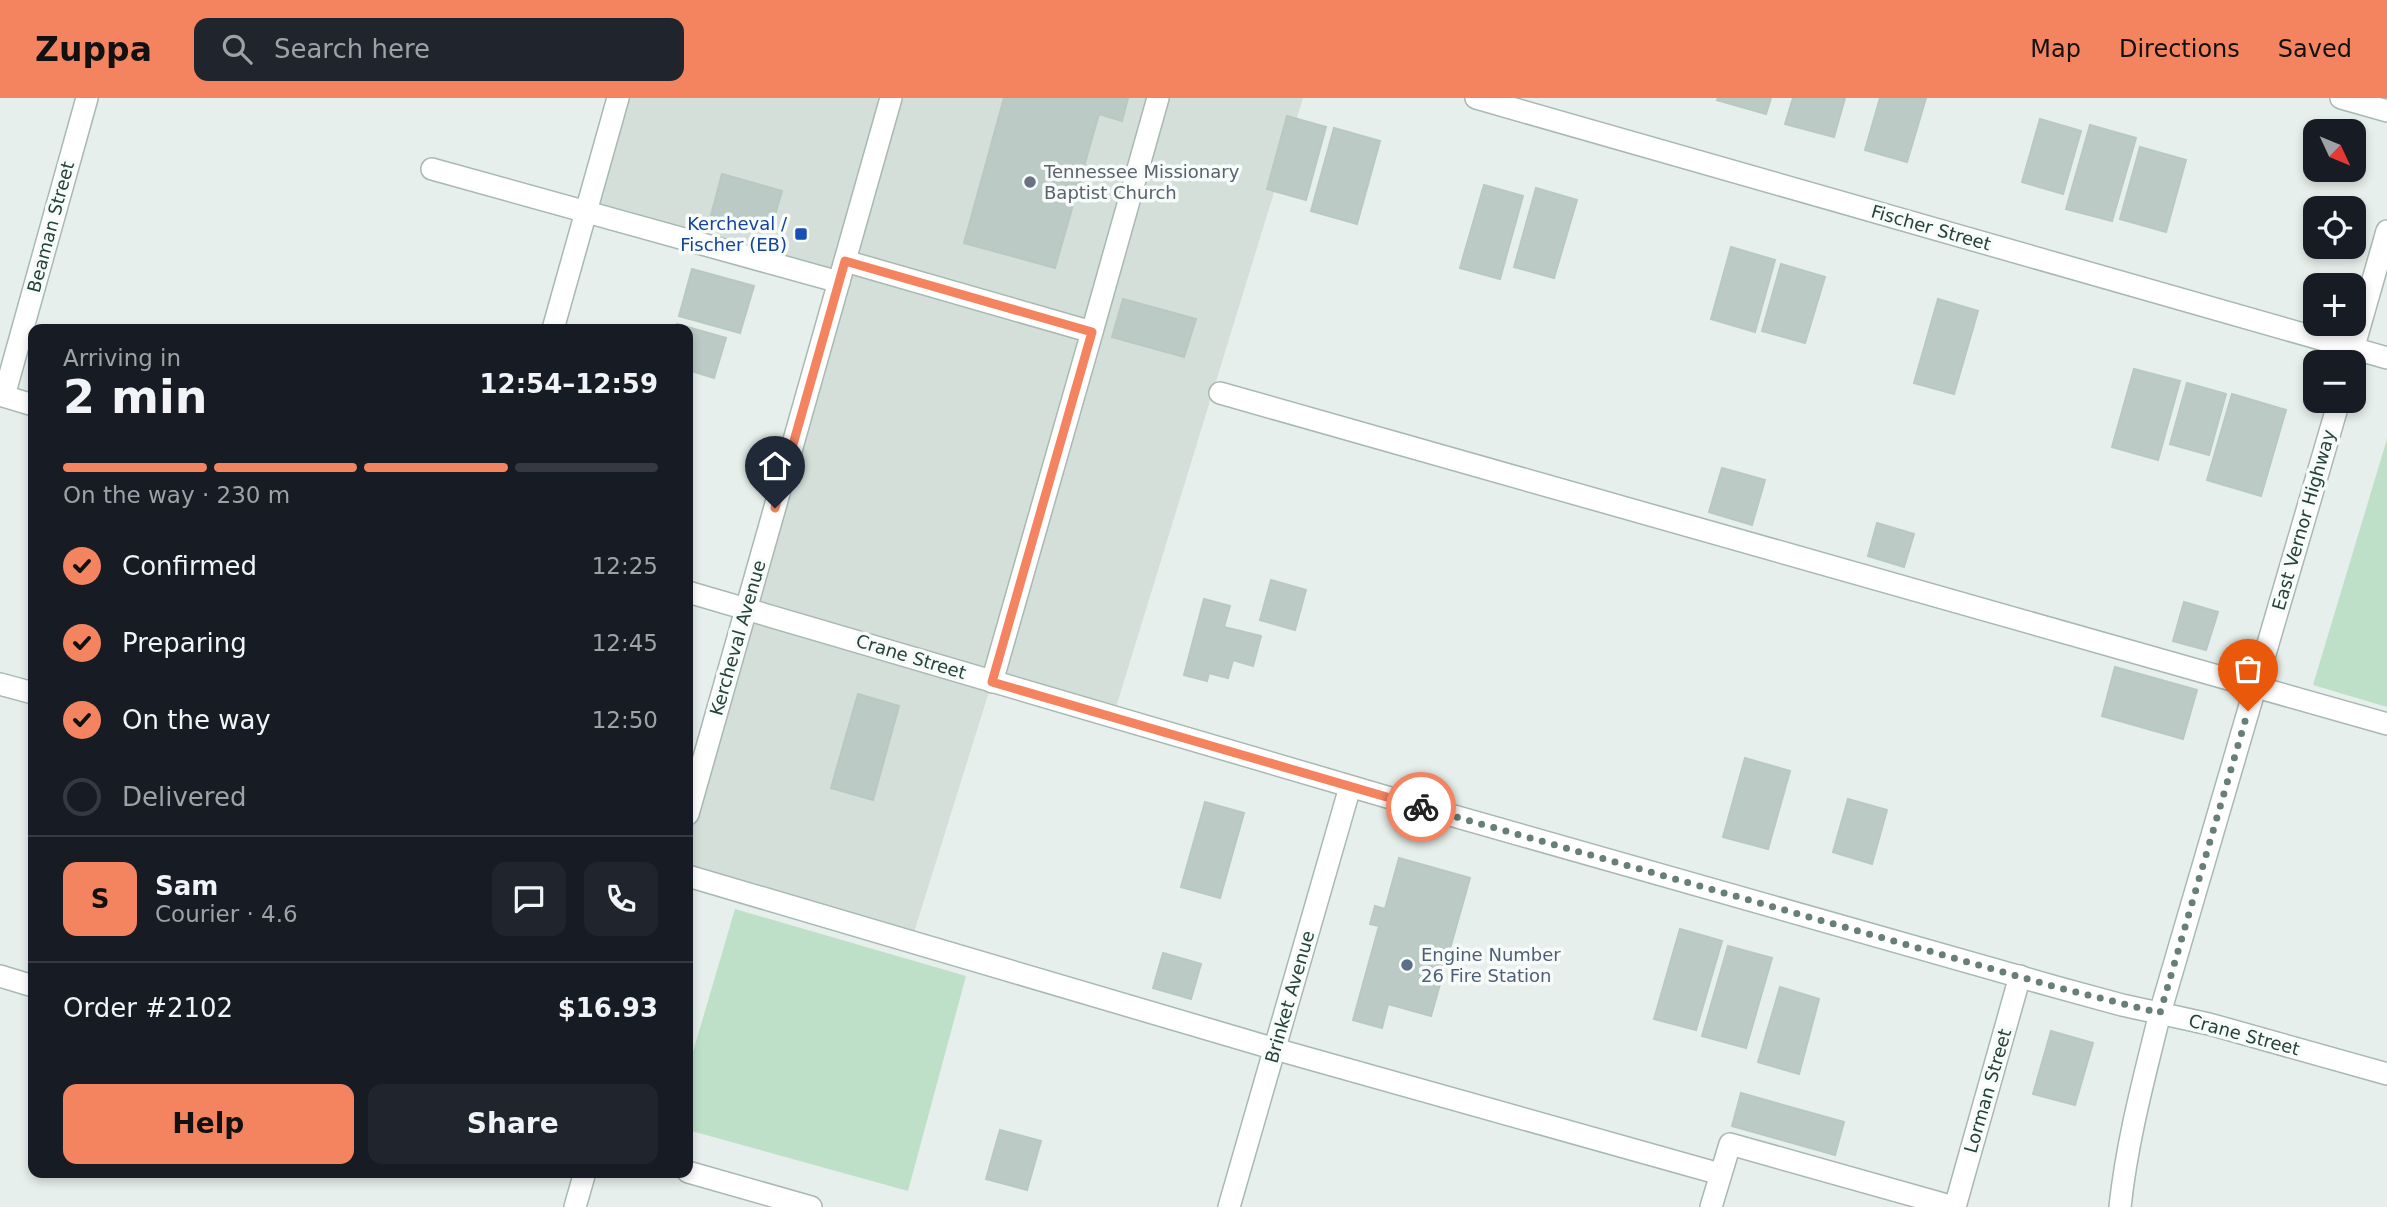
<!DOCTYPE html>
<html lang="en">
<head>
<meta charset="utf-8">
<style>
  body { margin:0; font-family:"DejaVu Sans",sans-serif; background:#20242c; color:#f1f3f6; height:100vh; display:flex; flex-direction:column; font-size:26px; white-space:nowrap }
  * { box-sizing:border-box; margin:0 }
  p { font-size:23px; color:#9ea1a6 }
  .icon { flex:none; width:38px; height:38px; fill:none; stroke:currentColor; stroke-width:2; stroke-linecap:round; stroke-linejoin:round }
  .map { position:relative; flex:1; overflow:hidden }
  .panel { position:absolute; left:28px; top:226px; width:665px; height:854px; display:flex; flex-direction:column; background:#171b24; border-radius:14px; box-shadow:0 4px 10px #0003 }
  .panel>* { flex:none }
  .needle { width:46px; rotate:134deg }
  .controls { position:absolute; left:2303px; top:21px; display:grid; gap:14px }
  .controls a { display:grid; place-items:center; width:63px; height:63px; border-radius:14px; background:#171b24; box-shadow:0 4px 10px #0003; font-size:35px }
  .pin { position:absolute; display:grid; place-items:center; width:60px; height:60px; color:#fff; margin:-72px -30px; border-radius:50% 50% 50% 0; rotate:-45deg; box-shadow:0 0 7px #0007 }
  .pin .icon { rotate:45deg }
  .courier { position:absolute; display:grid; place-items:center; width:70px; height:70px; margin:-35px; border:5px solid #f4845f; border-radius:50%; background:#fff; color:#222; box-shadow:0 2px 9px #0007 }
  .headline em { font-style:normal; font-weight:700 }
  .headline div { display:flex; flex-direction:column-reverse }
  .headline { display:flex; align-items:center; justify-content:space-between; height:119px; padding:0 35px }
  h1 { font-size:46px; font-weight:700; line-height:52px }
  .bar { display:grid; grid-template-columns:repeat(4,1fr); gap:10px 7px; align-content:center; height:84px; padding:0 35px }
  .bar i { height:9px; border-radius:5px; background:#363941 }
  .bar .active { background:#f4845f }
  .bar p { grid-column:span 4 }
  .line { display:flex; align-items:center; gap:18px; padding:0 35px; border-top:2px solid #363941 }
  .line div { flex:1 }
  .round { display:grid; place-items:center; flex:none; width:74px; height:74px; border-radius:14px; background:#20242c }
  ol { padding:0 35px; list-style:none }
  li { display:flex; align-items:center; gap:21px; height:77px }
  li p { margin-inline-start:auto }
  li .icon { padding:7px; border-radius:50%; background:#f4845f; color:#111; stroke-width:4 }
  li:last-child { color:#9ea1a6 }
  li i { width:38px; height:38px; border:4px solid #363941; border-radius:50% }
  .cta { display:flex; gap:14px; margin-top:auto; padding:14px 35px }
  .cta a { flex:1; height:80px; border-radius:14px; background:#f4845f; color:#111; font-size:28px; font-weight:700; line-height:80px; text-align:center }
  .cta a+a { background:#20242c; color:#f1f3f6 }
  header { display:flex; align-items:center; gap:42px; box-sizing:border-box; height:98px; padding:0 35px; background:#f4845f; color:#111 }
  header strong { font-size:33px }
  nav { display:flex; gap:38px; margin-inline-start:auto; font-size:24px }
  .search { width:490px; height:63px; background:#20242c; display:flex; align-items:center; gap:18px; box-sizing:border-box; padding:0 24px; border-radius:14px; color:#9ea1a6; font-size:26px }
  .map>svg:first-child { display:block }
</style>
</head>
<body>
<header>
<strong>Zuppa</strong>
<div class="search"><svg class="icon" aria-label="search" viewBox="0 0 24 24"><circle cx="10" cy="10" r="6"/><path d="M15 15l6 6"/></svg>Search here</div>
<nav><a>Map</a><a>Directions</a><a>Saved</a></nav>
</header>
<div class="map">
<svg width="2387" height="1109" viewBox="0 0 2387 1109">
  <rect width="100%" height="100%" fill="#e6efeb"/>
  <polygon fill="#d4dfda" points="618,0 1303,0 1113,619 992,584 911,844 688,778 688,716 839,184 586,113"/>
  <g fill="#bfe0c8">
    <polygon points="2387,341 2387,609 2313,587"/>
    <polygon points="735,811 966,878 908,1093 688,1032 688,971"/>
  </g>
  <g fill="#bbcac4" stroke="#b8c9c2" stroke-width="2">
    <polygon points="1004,0 1128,0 1122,23 1099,16 1055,170 964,145"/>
    <polygon points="1718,0 1771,0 1766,16 1717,2"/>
    <polygon points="1793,0 1845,0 1834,39 1785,26"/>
    <polygon points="1880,0 1926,0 1907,64 1865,52"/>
    <polygon points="1287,18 1326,29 1306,102 1267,91"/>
    <polygon points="2040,21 2081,33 2063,96 2022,84"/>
    <polygon points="2090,27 2136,40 2112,123 2066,111"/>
    <polygon points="1334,30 1380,43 1357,126 1311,113"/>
    <polygon points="2140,49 2186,62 2166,134 2120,121"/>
    <polygon points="722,76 782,93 770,134 711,117"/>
    <polygon points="1484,87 1523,98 1500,181 1460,170"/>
    <polygon points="1536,90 1577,102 1554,180 1514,169"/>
    <polygon points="1731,149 1775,162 1755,234 1711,221"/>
    <polygon points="1781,166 1825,179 1805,245 1762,233"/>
    <polygon points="692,171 754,188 740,235 679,218"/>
    <polygon points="1123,201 1196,221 1184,259 1112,239"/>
    <polygon points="1938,201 1978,213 1954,296 1914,285"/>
    <polygon points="677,226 726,240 714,280 688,272 688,231 675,231"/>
    <polygon points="2134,271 2180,283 2158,362 2112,349"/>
    <polygon points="2187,285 2226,296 2209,357 2170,346"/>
    <polygon points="2232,296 2286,312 2261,398 2207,382"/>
    <polygon points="1722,370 1765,382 1752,427 1709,414"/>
    <polygon points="1877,425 1914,436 1904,469 1868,458"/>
    <polygon points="1271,482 1306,492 1295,532 1260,522"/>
    <polygon points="1204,501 1230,508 1224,529 1261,538 1253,568 1233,562 1228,580 1209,575 1207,583 1184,577"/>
    <polygon points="2184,504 2218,514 2206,552 2173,543"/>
    <polygon points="2115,569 2197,592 2183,641 2102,618"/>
    <polygon points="858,596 899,608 873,702 831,690"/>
    <polygon points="1745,660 1790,673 1768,751 1723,739"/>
    <polygon points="1848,701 1887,712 1872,766 1833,754"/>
    <polygon points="1205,704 1244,715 1220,800 1181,789"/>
    <polygon points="1399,760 1470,780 1431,918 1388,906 1382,930 1353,922 1379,828 1370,826 1375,808 1385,811"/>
    <polygon points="1680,831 1722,843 1696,932 1654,921"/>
    <polygon points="1728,848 1772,860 1746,950 1702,938"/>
    <polygon points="1163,855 1201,866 1191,901 1153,890"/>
    <polygon points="1780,889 1819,901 1799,976 1758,964"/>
    <polygon points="2051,933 2093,945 2075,1007 2033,996"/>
    <polygon points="1741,995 1844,1024 1835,1057 1732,1028"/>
    <polygon points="1000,1032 1041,1043 1027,1092 986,1081"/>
  </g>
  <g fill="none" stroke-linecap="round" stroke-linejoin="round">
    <defs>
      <g id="minor">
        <polyline points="1476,0 2387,260"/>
        <polyline points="2341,0 2387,13"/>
        <polyline points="432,71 839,184"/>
        <polyline points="845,163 1092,234 1158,0"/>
        <polyline points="553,231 618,0"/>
        <polyline points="2350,262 2387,133"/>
        <polyline points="1220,295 2387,626"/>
        <polyline points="0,297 33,307"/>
        <polyline points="4,298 87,0"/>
        <polyline points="688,494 1387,699 2056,889 2122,907 2209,926 2387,976"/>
        <polyline points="992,584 1092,234"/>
        <polyline points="0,586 33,595"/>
        <polyline points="688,716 891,0"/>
        <polyline points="688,778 1275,951 1720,1076"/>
        <polyline points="0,878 33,888"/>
        <polyline points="688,1074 811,1109"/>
        <polyline points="575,1109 585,1074"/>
        <polyline points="1229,1109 1350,689"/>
        <polyline points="1711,1109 1730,1046 1954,1109"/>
        <polyline points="1955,1109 2020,878"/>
        <path d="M 2120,1109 C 2127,1043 2144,980 2160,915 L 2339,303"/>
      </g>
    </defs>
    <use href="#minor" stroke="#a8b8b2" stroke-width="24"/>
    <use href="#minor" stroke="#fff" stroke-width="21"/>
  </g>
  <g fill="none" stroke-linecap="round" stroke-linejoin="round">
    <polyline stroke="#687f78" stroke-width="7" stroke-dasharray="0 12.6" points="1421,709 2056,889 2160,915 2248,613"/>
    <polyline stroke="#f4845f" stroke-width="9" points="775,410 845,163 1092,234 992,584 1421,709"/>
  </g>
  <circle fill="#6b7280" stroke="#f7fbf9" stroke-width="2.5" cx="1030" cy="84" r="7"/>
  <rect fill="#1a4fb4" stroke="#f7fbf9" stroke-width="2.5" x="794" y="129" width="14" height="14" rx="3.5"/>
  <circle fill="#5c6f8a" stroke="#f7fbf9" stroke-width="2.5" cx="1407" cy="867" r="7"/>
  <g text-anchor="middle" stroke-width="7" stroke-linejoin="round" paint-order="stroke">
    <g font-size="18" fill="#5b616d" stroke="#f7fbf9" text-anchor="start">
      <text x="1044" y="80">Tennessee Missionary<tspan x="1044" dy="21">Baptist Church</tspan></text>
    </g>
    <g font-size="18" fill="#164399" stroke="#f7fbf9" text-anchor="end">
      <text x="787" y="132">Kercheval /<tspan x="787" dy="21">Fischer (EB)</tspan></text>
    </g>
    <g font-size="18" fill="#24423a" stroke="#f7fbf9">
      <text transform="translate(51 129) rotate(-75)" y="6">Beaman Street</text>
      <text transform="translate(1931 130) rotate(16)" y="6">Fischer Street</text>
      <text transform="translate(2304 422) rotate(-74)" y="6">East Vernor Highway</text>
      <text transform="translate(738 540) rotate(-74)" y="6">Kercheval Avenue</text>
      <text transform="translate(911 559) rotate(17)" y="6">Crane Street</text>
      <text transform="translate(1290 899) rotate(-74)" y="6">Brinket Avenue</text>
      <text transform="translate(2244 937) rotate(15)" y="6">Crane Street</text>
      <text transform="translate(1988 993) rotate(-74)" y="6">Lorman Street</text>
    </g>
    <g font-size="18" fill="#4e5e75" stroke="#f7fbf9" text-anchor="start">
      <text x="1421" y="863">Engine Number<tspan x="1421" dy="21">26 Fire Station</tspan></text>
    </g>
  </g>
</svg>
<div class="controls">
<a><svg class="needle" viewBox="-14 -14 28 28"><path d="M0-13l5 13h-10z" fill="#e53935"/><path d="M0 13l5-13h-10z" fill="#9ea1a6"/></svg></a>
<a><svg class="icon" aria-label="locate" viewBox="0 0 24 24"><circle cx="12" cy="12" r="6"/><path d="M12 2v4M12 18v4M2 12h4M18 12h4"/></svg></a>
<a>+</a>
<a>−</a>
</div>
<div class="pin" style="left:2248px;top:613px;background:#ea580c"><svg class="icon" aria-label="bag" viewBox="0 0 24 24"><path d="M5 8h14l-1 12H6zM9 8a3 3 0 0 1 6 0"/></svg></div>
<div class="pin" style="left:775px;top:410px;background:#1f2937"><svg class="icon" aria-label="home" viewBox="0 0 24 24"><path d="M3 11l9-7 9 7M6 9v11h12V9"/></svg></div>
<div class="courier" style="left:1421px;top:709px"><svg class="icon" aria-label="bike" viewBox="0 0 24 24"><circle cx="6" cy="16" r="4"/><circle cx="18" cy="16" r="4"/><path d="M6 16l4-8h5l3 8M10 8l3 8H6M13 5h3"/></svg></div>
<section class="panel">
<div class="headline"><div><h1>2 min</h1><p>Arriving in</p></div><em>12:54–12:59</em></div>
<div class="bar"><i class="active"></i><i class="active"></i><i class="active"></i><i></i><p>On the way · 230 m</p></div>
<ol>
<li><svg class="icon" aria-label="check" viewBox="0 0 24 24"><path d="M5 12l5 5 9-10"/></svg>Confirmed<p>12:25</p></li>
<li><svg class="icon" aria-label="check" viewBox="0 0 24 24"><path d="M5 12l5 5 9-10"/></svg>Preparing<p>12:45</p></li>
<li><svg class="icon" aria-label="check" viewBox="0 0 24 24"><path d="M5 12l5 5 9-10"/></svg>On the way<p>12:50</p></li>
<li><i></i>Delivered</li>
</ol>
<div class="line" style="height:126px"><b class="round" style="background:#f4845f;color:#111">S</b><div><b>Sam</b><p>Courier · 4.6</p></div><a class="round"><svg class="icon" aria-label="chat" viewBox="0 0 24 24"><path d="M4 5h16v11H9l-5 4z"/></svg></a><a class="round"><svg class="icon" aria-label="phone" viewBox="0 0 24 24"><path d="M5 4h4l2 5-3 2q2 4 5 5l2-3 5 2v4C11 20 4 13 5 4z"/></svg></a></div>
<div class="line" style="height:91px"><div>Order #2102</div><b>$16.93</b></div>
<div class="cta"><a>Help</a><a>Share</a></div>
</section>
</div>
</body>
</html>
